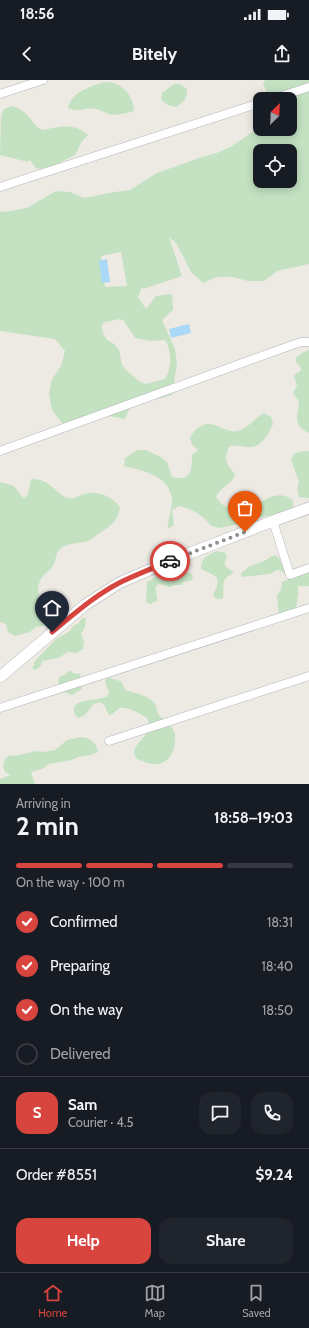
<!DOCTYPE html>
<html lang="en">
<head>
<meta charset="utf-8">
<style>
  body { margin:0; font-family:Cabin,sans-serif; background:#20242c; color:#f1f3f6; height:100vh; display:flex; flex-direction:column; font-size:15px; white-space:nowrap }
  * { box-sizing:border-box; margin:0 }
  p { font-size:13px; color:#9ea1a6 }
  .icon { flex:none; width:22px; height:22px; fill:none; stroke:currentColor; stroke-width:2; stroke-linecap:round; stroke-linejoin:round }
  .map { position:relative; height:704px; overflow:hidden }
  .sheet { display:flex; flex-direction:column; background:#171b24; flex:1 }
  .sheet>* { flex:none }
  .needle { width:26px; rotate:24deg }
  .controls { position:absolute; left:253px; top:12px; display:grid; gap:8px }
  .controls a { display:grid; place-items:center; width:44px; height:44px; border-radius:8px; background:#171b24; box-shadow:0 2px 10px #0003; font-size:20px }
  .pin { position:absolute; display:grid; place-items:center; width:34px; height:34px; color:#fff; margin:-41px -17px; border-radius:50% 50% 50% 0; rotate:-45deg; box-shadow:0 0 4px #0007 }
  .pin .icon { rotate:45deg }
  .courier { position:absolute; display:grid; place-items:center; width:40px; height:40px; margin:-20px; border:3px solid #d8443e; border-radius:50%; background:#fff; color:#222; box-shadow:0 1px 5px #0007 }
  .overview em { font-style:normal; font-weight:800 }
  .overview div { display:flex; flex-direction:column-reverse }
  .overview { display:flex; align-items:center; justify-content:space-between; height:68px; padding:0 16px }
  h1 { font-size:26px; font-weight:800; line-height:30px }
  .bar { display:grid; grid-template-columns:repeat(4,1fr); gap:6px 4px; align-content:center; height:48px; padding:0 16px }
  .bar i { height:5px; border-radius:3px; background:#363941 }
  .bar .current { background:#d8443e }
  .bar p { grid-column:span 4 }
  .line { display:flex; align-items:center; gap:10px; padding:0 16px; border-top:1px solid #363941 }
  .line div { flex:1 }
  .round { display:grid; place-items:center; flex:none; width:42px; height:42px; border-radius:12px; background:#20242c }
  ol { padding:0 16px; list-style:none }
  li { display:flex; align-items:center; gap:12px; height:44px }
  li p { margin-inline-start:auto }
  li .icon { padding:4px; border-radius:50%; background:#d8443e; color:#fff; stroke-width:4 }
  li:last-child { color:#9ea1a6 }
  li i { width:22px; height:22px; border:2px solid #363941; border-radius:50% }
  .button { display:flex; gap:8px; margin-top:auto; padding:8px 16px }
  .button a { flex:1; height:46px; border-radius:12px; background:#d8443e; color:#fff; font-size:16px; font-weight:800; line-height:46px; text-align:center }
  .button a+a { background:#20242c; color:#f1f3f6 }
  .status { display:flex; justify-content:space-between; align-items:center; height:28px; padding:0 20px; background:#171b24; direction:ltr }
  .status svg { height:11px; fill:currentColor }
  header { display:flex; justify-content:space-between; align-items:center; height:52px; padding:0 16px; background:#171b24; font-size:18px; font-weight:800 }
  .tab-bar { display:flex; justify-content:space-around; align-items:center; height:56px; border-top:1px solid #363941; background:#171b24; font-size:11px; color:#9ea1a6 }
  .tab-bar a { display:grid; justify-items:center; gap:2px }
  .tab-bar .current { color:#d8443e }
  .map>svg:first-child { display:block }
</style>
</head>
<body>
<div class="status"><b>18:56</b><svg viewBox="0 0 49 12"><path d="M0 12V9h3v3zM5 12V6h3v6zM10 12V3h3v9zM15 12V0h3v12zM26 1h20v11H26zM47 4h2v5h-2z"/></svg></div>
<header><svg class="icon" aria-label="back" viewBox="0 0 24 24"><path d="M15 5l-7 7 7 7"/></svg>Bitely<svg class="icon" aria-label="share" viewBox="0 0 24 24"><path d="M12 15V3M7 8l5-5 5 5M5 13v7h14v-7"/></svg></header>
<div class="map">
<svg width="309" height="704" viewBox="0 0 309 704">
  <rect width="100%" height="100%" fill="#edeae4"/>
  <g fill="#c4e2c2" fill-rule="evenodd">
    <path d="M 265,0 L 309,0 L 309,184 L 277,191 L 264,201 L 248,201 L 233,197 L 217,197 L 203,203 L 191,192 L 176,163 L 169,157 L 182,196 L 143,209 L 142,207 L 138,217 L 146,229 L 156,216 L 172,214 L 173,230 L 162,240 L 175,269 L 177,284 L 172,315 L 157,319 L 142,315 L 131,325 L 125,339 L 92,333 L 78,343 L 62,343 L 52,330 L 49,314 L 52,299 L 61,286 L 65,271 L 55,259 L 0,251 L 0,132 L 11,131 L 27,128 L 56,111 L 70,112 L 84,118 L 115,112 L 130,110 L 157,93 L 202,77 L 217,73 L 232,66 L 258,48 L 260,44 L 260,49 L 290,49 L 290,19 L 270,19 L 263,4 ZM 260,71 L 290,71 L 290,101 L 260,101 ZM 121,172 L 127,206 L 105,207 L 101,176 ZM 120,239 L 124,241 L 135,258 L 151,261 L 163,260 L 166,261 C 172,275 172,287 165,299 L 146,304 L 139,301 L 127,291 L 122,285 L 119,270 L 114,264 L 107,260 L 103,253 L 102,245 L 105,242 Z"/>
    <path d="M 104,2 C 122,2 133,14 134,31 C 128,33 114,36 108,34 C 104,32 101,30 96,29 C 85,26 80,34 68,28 C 72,11 90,7 104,2 Z"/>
    <path d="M 174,4 L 180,4 L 187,9 C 187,19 184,22 176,27 L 168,25 L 161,20 L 162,13 Z"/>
    <path d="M 12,26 C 30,31 29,42 42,50 C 59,47 74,42 88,55 L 82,61 L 75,75 L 61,82 L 55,87 L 41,90 L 35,87 L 30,80 L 28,82 L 0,75 L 1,36 L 4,29 Z"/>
    <path d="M 309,270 L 309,353 C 292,345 298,336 299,321 L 293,313 L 297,306 L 294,296 L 296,293 L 300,292 L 301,288 L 296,282 L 296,278 L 302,273 Z"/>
    <path d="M 264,333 L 271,337 L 273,344 C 270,352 262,366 252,367 C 245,368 239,364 230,366 C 223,378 226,384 235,394 C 231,406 222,405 216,417 C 220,424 223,425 230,428 C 257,439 267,403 293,420 L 293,428 L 279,434 L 256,438 L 248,438 L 234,445 L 219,448 L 211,446 C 203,435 192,429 179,426 L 172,430 L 174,445 L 168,449 C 167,438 173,428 172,419 C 169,395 143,391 124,386 L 125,378 L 138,370 L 146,370 L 161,377 L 167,382 L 172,397 C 192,402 192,389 192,375 L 198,370 L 192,365 L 190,357 C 193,353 197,348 201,346 C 214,339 225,354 238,351 C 249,348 254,338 264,333 Z"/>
    <polygon points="303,371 309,371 309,418 299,417 297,409 299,402 291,380 295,373"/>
    <path d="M 31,399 C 51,398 55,415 69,418 C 76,419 78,416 84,414 C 99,411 110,415 120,427 C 118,441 110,447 98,454 C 95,457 92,459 88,461 C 79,464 66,462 59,470 C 55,475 56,483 52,487 C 47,493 41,496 39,504 C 35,515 46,531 44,546 L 36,547 L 30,552 L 15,556 L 8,552 L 6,544 L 0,542 L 0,402 L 14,406 L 24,419 L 28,414 Z"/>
    <path d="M 217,471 L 225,473 L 227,476 C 222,487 226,486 234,493 C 219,500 225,505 223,518 L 219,519 L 215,518 L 213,515 C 222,497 218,497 201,489 C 200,479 208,474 217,471 Z"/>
    <polygon points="274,475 277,476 280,479 281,483 283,485 291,485 293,489 290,496 287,496 281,491 277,490 270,494 242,497 241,493 250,486 264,481"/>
    <polygon points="309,485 309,506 298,506 298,514 296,528 279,536 277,516 281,509 282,502 293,497"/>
    <path d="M 180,492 L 191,493 L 193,496 L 192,500 L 184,502 L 181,505 L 173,505 L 170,507 L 159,504 L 156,506 C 155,512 158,515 157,521 L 150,524 L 146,522 L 147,502 L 158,496 Z"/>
    <path d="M 82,538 L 86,538 L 85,547 L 81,554 L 84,561 L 83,569 L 76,573 L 67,572 C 61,579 51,579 42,581 C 41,586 40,588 35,590 L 32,588 L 34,585 L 34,582 L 56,559 L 70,551 L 74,545 L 78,544 Z"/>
    <polygon points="70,590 73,593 80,594 82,609 72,615 61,611 58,600 60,596 64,595"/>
    <path d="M 107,598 L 111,598 L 122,602 L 125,610 C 134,613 149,615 155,624 C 157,628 157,632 159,635 C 164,641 171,645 174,651 C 176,655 175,659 175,663 C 172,682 159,689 142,681 C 139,680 136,679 135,676 C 130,663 155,656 147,638 C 142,634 126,626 120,628 C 117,629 115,632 113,634 L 109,635 C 106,631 106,626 103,624 C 94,618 89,631 85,635 C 83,636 81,637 79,638 C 76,636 74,635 74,631 C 71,618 100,621 108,616 L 109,612 L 105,602 Z"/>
    <path d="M 80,657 C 89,657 96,662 98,671 C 91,678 80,674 72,680 L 49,684 L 42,689 L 31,692 L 35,704 L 0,704 L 0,699 L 11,695 L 5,692 L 3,686 L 5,679 L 8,676 L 20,675 L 35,671 L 43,672 L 55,670 L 67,660 Z"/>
  </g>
  <g fill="#aad8f7">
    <polygon points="107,179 110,202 102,203 99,181"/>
    <polygon points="189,244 191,253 171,258 169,249"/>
  </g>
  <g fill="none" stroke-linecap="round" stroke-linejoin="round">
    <defs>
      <g id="minor">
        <polyline points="0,14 43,0"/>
        <polyline points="272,19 309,7"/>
        <polyline points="0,107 260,23"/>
        <polyline points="0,371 281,269 301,262 309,262"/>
        <polyline points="273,441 290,495 309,488"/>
        <polyline points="0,628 309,528"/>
        <polyline points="109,661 309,596"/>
      </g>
      <polyline id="secondary" points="0,597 85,525 119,503 175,479 273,441 309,428"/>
    </defs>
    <use href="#minor" stroke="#b1b4b7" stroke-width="9"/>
    <use href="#secondary" stroke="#b0b3b7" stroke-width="12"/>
    <use href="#minor" stroke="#fff" stroke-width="8"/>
    <use href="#secondary" stroke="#fff" stroke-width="11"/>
  </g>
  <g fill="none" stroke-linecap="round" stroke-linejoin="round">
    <polyline stroke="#8f9090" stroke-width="4" stroke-dasharray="0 7.2" points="170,481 245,452"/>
    <path stroke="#d8443e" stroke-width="5" d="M 52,552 C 73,535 94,516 119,503 C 135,495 153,488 170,481"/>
  </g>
</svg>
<div class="controls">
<a><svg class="needle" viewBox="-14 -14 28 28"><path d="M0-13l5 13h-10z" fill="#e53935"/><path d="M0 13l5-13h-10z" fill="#9ea1a6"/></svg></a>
<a><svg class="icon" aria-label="locate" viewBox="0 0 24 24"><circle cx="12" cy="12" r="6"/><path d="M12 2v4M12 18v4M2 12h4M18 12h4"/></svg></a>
</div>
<div class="pin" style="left:245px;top:452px;background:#ea580c"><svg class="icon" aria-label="bag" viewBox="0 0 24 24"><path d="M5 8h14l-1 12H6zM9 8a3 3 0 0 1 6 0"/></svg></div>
<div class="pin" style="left:52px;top:552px;background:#1f2937"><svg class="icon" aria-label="home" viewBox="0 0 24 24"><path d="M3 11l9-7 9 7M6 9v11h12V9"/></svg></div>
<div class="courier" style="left:170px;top:481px"><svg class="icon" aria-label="car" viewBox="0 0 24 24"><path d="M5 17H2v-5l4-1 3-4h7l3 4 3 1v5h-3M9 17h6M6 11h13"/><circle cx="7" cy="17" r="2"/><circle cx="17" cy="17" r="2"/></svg></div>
</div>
<section class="sheet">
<div class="overview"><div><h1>2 min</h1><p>Arriving in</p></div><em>18:58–19:03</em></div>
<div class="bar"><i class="current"></i><i class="current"></i><i class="current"></i><i></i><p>On the way · 100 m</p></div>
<ol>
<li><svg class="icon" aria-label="check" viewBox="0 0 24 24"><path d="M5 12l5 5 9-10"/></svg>Confirmed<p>18:31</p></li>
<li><svg class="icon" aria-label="check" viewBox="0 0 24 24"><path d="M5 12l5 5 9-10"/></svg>Preparing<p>18:40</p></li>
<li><svg class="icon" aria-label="check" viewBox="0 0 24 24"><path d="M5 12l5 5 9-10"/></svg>On the way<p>18:50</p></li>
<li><i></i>Delivered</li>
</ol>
<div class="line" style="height:72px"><b class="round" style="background:#d8443e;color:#fff">S</b><div><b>Sam</b><p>Courier · 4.5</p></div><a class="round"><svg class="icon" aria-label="chat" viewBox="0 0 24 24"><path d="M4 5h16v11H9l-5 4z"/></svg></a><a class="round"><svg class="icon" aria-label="phone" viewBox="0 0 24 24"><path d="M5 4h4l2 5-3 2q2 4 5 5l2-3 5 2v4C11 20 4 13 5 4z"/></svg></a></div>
<div class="line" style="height:52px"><div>Order #8551</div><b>$9.24</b></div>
<div class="button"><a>Help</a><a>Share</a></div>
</section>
<nav class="tab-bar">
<a class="current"><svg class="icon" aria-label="home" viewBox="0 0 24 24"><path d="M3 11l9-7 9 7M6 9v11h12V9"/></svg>Home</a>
<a><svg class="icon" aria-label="map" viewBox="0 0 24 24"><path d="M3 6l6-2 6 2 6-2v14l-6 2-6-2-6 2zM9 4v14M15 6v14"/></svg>Map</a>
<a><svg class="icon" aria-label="saved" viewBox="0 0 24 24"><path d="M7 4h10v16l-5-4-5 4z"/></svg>Saved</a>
</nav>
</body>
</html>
